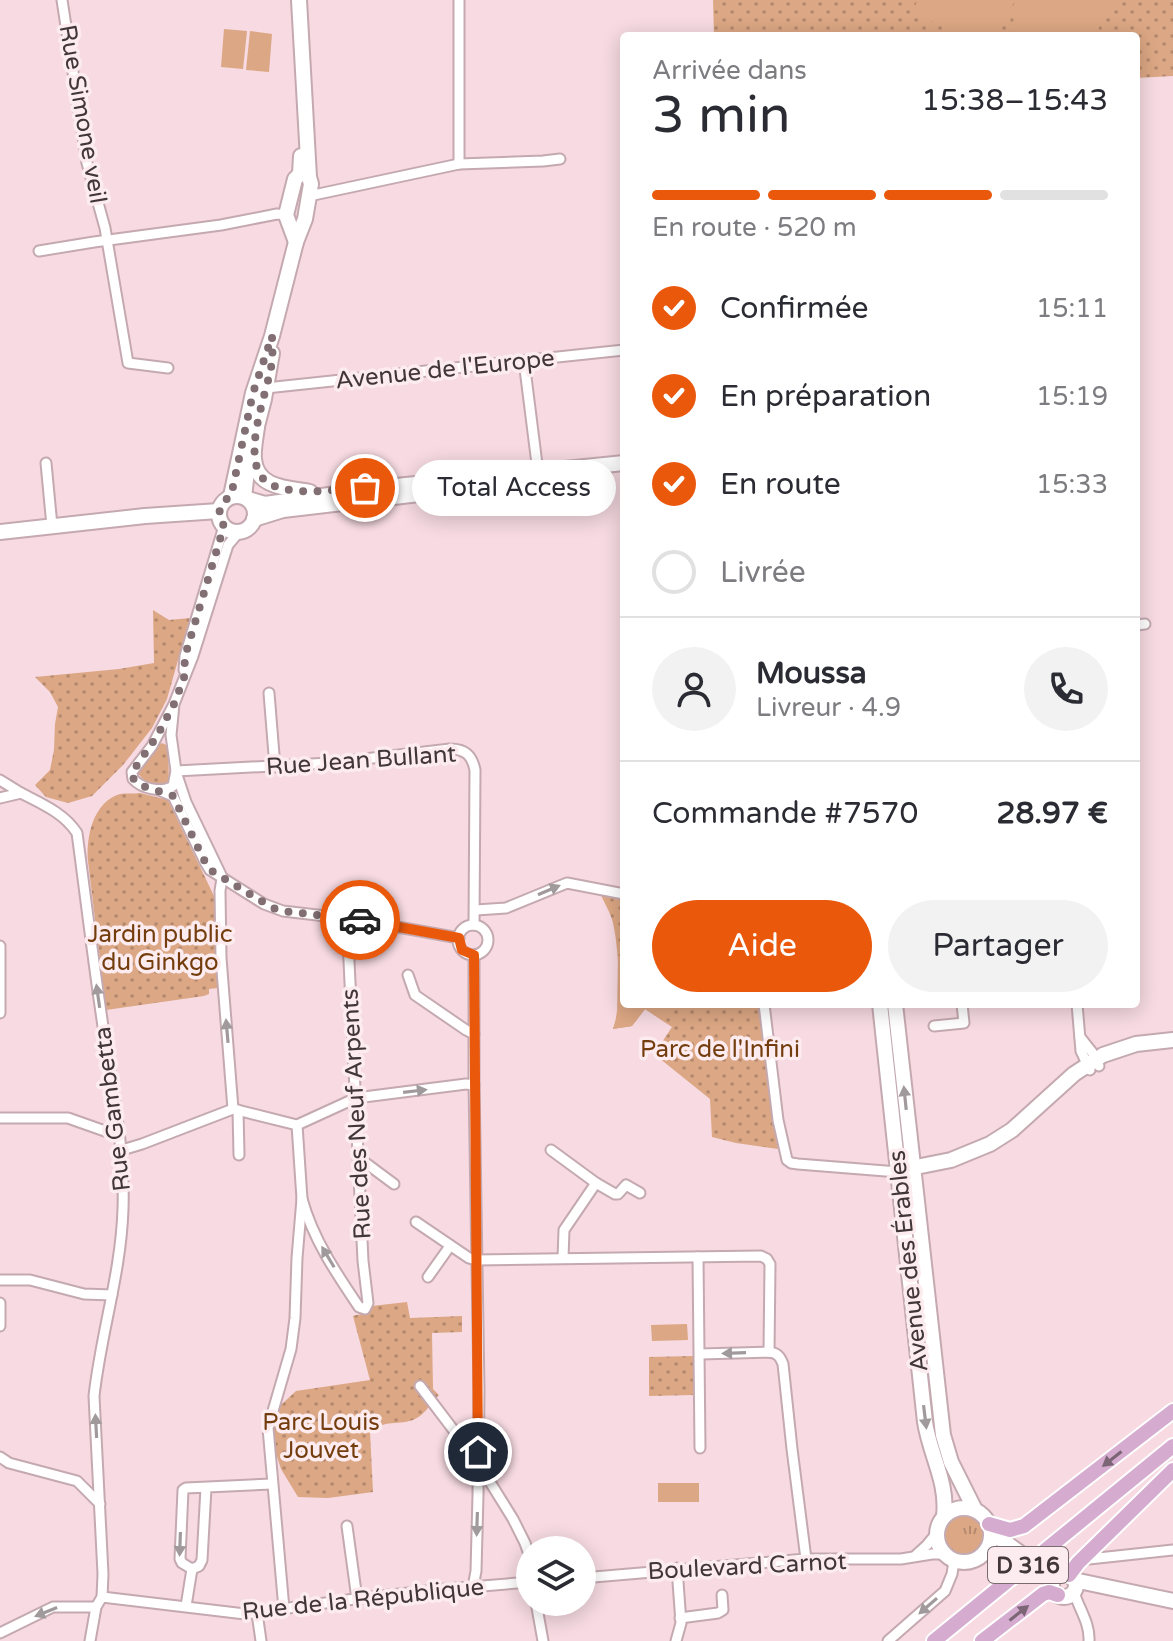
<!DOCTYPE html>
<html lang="fr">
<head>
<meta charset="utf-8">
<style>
  body { margin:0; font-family:"Varela Round",sans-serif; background:#f2f2f3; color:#2b2b33; height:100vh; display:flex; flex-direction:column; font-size:30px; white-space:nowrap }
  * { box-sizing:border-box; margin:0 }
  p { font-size:26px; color:#7c7c81 }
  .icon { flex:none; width:44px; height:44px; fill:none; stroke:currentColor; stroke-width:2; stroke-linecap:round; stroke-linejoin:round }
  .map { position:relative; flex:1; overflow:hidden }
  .sheet { position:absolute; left:620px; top:32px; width:520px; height:976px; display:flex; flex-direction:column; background:#fff; border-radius:8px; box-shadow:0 4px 20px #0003 }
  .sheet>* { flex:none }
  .fabs { position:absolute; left:516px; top:1536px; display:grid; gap:16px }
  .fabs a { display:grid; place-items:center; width:80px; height:80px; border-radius:50%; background:#fff; box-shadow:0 4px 20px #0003; font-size:40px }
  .pin { position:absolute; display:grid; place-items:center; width:68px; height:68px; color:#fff; margin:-34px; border:4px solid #fff; border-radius:50%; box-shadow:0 2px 8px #0007 }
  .courier { position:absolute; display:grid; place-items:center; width:80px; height:80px; margin:-40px; border:6px solid #ea580c; border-radius:50%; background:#fff; color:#222; box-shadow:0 2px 10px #0007 }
  .bubble { position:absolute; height:56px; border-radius:28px; background:#fff; box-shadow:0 4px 20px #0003; font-size:26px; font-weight:600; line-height:56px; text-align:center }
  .overview em { font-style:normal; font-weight:600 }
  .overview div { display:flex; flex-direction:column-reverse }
  .overview { display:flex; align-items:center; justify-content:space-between; height:136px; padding:0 32px }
  h1 { font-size:52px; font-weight:600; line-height:60px }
  .bar { display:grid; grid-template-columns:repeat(4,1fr); gap:12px 8px; align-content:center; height:96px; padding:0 32px }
  .bar i { height:10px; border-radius:6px; background:#e1e1e2 }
  .bar .current { background:#ea580c }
  .bar p { grid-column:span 4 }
  .line { display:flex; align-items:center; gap:20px; padding:0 32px; border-top:2px solid #e1e1e2 }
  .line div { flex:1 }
  .round { display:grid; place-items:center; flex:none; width:84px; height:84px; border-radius:42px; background:#f2f2f3 }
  ol { padding:0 32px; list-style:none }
  li { display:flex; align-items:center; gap:24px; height:88px }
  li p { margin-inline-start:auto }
  li .icon { padding:8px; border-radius:50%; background:#ea580c; color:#fff; stroke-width:4 }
  li:last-child { color:#7c7c81 }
  li i { width:44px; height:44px; border:4px solid #e1e1e2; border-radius:50% }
  .primary-button { display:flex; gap:16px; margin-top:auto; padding:16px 32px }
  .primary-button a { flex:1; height:92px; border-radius:48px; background:#ea580c; color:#fff; font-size:32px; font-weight:600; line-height:92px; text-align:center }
  .primary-button a+a { background:#f2f2f3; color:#2b2b33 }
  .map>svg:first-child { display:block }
</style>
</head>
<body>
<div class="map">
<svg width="1173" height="1641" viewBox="0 0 1173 1641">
  <defs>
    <pattern id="grass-tufts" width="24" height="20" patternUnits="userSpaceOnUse" patternTransform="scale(2)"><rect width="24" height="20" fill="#dca784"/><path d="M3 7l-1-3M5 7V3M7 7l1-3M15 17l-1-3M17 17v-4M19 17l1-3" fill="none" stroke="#b4896d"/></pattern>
    <pattern id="park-dots" width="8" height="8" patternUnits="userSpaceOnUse" patternTransform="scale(2)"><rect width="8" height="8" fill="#dca784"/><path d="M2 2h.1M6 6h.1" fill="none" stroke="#b4896d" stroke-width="1.8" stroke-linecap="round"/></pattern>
  </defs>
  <rect width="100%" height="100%" fill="#f7dae2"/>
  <circle fill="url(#grass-tufts)" cx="965" cy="1534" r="20"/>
  <g fill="url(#park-dots)">
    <polygon points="713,0 1173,0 1173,76 1136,78 1136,36 714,36"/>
    <polygon points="153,610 169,620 190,618 167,699 152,728 123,765 92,796 68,803 46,797 35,785 50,770 54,750 55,724 58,707 50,692 35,677 119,669 154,663"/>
    <path d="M 162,743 L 168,746 L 169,782 L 163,786 C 152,784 143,782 138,773 L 155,747 Z"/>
    <path d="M 140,793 L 168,800 L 214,896 L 218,988 L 209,989 L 209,994 L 204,996 L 106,1010 L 88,861 C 86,837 93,802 120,794 C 126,793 134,794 140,793 Z"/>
    <path d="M 601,895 L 624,897 L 624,1004 L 761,1004 L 778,1149 L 736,1143 L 712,1137 L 710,1099 L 654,1054 L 672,1027 L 645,1009 L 632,1026 L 613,1029 C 622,1004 619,950 613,923 C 611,914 605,904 601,895 Z"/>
    <path d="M 407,1302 L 410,1318 L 462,1316 L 462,1332 L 432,1333 L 433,1389 L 439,1395 C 431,1402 425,1415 415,1419 C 400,1426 383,1419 370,1432 L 373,1492 L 328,1498 L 298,1497 L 281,1469 L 268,1428 L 270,1415 L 296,1391 L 370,1380 L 353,1316 C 363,1313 367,1316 372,1306 Z"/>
    <polygon points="693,1356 693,1395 649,1396 649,1357"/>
  </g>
  <g fill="#dca784">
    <polygon points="918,0 1015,0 998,36 962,36 912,12"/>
    <polygon points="1023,0 1112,0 1095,36 1006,36"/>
    <polygon points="224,29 247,31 243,69 221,67"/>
    <polygon points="250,31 272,34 269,72 246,70"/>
    <polygon points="624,955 624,1004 664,1004 666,1023 645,1009 632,1026 613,1029 617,1017 618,956"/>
    <polygon points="687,1324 688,1340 652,1341 651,1325"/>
    <rect x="658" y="1483" width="41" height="19"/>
  </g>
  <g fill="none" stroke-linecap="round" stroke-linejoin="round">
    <defs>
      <g id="street">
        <polyline points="62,0 87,163 105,228 128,363 168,368"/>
        <polyline points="459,164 459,0"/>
        <polyline points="309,196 459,164 543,161 560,159"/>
        <polyline points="39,251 94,242 221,225 277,214 286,215"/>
        <polyline points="524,361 538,472"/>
        <polyline points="266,388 624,350"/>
        <polyline points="46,463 52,526"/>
        <polyline points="1136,625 1145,624"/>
        <polyline points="184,670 185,656 224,526"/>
        <polyline points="269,693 275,767"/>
        <path d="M 174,704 L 152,746 L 135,768 L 132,772 L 133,779 C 142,789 162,793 173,786 L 176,771 L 171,735 L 174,704 L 193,656 L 228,545 L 239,532"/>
        <path d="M 176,771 L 330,763 L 450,749 C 465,749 472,755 475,770 L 474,925"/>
        <polyline points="177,775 186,802 221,875"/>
        <polyline points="0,780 21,793"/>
        <polyline points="161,791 173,796 205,862 210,870 264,904 283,911 359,920 459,938"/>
        <path d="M 0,798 L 21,793 C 42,804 64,813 77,833 C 86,900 94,967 104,1033 C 113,1092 125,1150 123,1209 C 121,1273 101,1333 94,1396 L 103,1574 L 102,1597 L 96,1607 L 90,1641"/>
        <polyline points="222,878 220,891 221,958 233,1109"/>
        <polyline points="476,910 506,908 567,883 624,894"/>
        <circle cx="473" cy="940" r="15"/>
        <polyline points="0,946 0,1013"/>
        <polyline points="408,975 415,995 466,1030 474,1034"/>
        <polyline points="764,1004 778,1120 787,1160 791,1163 798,1164 898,1172"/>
        <polyline points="1077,1004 1081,1051 1090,1070"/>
        <polyline points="934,1026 964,1023 962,1004"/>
        <polyline points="1080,1037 1092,1052 1099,1066"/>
        <polyline points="238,1110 239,1155"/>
        <polyline points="0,1118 68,1118 119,1136"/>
        <polyline points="122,1150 142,1144 233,1109 297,1125 356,1098 466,1084 474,1085"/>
        <polyline points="551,1150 596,1183 564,1230 563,1258"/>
        <polyline points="359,1158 394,1184"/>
        <polyline points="596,1183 615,1194 618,1194 626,1185 640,1193"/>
        <path d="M 302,1199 C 313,1239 336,1273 359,1307 L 365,1309 L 368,1303 L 363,1261 L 347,918"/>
        <polyline points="416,1222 469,1258 476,1260 761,1256 767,1259 770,1264 769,1352"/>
        <polyline points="698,1257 700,1448"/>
        <polyline points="428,1277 450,1246"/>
        <polyline points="0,1280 30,1280 84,1294 112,1295"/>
        <polyline points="0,1303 0,1326"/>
        <path d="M 700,1354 L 769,1352 C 777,1353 780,1356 783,1364 L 792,1449 L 806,1559"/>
        <polyline points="420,1386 477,1461 513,1519 525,1543 530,1557"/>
        <polyline points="0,1457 9,1463 77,1481 100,1504"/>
        <polyline points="206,1488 202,1560 199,1566 192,1569 182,1563 180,1559 183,1490 186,1488 272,1484"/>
        <polyline points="347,1526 357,1599"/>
        <polyline points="916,1555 927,1545 937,1533"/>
        <polyline points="1089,1559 1173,1550"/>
        <polyline points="582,1578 806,1559 901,1559 932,1554 944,1554"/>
        <polyline points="473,1587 476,1571 478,1495 479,1389 474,1081 474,955"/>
        <path d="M 1074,1592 C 1079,1609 1090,1623 1089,1641"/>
        <polyline points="102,1597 245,1614 362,1598 446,1589 530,1582"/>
        <polyline points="536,1602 543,1641"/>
        <polyline points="186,1606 192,1569"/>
        <polyline points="284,1609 268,1428 291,1349 295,1318 297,1258 302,1199 297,1125"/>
        <polyline points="257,1613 261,1641"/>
        <polyline points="680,1618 718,1613 723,1610 722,1595"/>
        <polyline points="0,1633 53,1607 96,1607"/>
        <polyline points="676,1641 681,1623 677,1568"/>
        <polyline points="888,1641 945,1591 952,1574 954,1561"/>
      </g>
      <g id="secondary">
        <polyline points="296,242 286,215 295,179 300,174 301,156"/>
        <path d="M 257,426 C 256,437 253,448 254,459 C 256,488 287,488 310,492"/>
        <polyline points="255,434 264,399 272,353"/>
        <circle cx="237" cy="514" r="18"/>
        <polyline points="231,496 253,393 272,336 296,242 305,219 311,184 309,177 299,0"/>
        <polyline points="244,497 249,454"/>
        <polyline points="248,499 265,504 386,487 624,463"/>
        <polyline points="254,519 283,510 540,480"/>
        <polyline points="0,532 145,516 219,511"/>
        <path d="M 880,1004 L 925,1422 C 930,1455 948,1482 944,1516"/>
        <polyline points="895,1004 943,1435 951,1462 974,1508"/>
        <polyline points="906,1169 951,1160 990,1144 1012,1130 1074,1074 1103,1055 1136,1044 1173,1040"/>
        <circle cx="964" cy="1535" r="27"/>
        <polyline points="992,1533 1023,1555"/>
        <circle cx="1064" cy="1585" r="12"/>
        <polyline points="1074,1580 1173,1601"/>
      </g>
      <g id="primary">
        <polyline points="989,1524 1010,1530 1024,1526 1173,1411"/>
        <polyline points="1069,1575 1078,1563 1173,1470"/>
        <polyline points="934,1641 1173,1446"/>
        <polyline points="982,1641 1043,1594 1049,1592 1058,1595"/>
      </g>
    </defs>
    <use href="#street" stroke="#c4a9b0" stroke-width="13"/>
    <use href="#secondary" stroke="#c4a9b0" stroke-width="18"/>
    <use href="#primary" stroke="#fff" stroke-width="18"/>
    <use href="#street" stroke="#fff" stroke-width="9"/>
    <use href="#secondary" stroke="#fff" stroke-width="14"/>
    <use href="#primary" stroke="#d5accf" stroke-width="14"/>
    <defs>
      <polyline id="secondary-bridge" points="1023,1555 1044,1567"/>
    </defs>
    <use href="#secondary-bridge" stroke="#c4a9b0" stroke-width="18" stroke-linecap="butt"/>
    <use href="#secondary-bridge" stroke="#fff" stroke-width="14"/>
  </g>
  <defs><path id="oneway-solid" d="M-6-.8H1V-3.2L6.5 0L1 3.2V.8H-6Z" transform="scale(2)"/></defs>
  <g fill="#a09a9c">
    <use href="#oneway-solid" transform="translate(549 890) rotate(-23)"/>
    <use href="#oneway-solid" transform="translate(98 996) rotate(-98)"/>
    <use href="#oneway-solid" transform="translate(227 1031) rotate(-95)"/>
    <use href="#oneway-solid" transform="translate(415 1091) rotate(-7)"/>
    <use href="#oneway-solid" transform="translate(905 1098) rotate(-96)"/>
    <use href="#oneway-solid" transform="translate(328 1257) rotate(-121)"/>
    <use href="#oneway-solid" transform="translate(734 1353) rotate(178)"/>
    <use href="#oneway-solid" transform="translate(925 1417) rotate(83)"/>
    <use href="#oneway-solid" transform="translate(96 1426) rotate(-93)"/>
    <use href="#oneway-solid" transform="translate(477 1524) rotate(92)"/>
    <use href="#oneway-solid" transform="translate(180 1544) rotate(92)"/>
    <use href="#oneway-solid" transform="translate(928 1606) rotate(139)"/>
    <use href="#oneway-solid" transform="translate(46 1612) rotate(158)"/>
  </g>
  <g fill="#7c6575">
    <use href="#oneway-solid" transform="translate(1112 1459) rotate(142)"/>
    <use href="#oneway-solid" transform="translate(1019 1613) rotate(-38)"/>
  </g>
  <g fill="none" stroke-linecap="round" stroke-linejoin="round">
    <path stroke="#816f74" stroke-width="8" stroke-dasharray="0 14.4" d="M 360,920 L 283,911 L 273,908 L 210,870 L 205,862 L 173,796 C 160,790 138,789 132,776 L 135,768 L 157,736 L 174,704 L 184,678 L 185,656 L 224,526 C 216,514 219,503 231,496 L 253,393 L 272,336 C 272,344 273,353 272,361 C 269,391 233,470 274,486 C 301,496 337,489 365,488"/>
    <polyline stroke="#ea580c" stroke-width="10" points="360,920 459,938 462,950 474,955 478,1452"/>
  </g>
  <g text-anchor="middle" stroke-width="7" stroke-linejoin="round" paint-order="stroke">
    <rect fill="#fcebef" stroke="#796c70" stroke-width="2" x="988" y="1547" width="80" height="36" rx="6"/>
    <g font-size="22" font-weight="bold" fill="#413639">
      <text x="1028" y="1573">D 316</text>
    </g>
    <g font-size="24" fill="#413639" stroke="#fcebef">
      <text transform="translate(83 114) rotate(80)" y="8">Rue Simone veil</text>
      <text transform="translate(445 369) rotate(-6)" y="8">Avenue de l'Europe</text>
      <text transform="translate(361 760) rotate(-4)" y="8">Rue Jean Bullant</text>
      <text transform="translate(112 1109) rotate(-97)" y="8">Rue Gambetta</text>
      <text transform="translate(356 1114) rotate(-93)" y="8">Rue des Neuf Arpents</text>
      <text transform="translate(908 1261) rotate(-96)" y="8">Avenue des Érables</text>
      <text transform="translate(747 1566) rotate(-3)" y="8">Boulevard Carnot</text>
      <text transform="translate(363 1599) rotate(-6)" y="8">Rue de la République</text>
    </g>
    <g font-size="24" fill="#743d0e" stroke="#fcebef">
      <text x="160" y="942">Jardin public<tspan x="160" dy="28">du Ginkgo</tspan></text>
      <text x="720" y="1057">Parc de l'Infini</text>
      <text x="321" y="1430">Parc Louis<tspan x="321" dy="28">Jouvet</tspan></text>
    </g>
  </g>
</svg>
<div class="fabs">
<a><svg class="icon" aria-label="layers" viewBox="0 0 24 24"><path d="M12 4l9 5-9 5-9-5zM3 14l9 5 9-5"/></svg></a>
</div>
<div class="pin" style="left:365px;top:488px;background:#ea580c"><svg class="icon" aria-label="bag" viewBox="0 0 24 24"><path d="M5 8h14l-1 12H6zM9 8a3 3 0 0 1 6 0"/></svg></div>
<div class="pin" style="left:478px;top:1452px;background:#1f2937"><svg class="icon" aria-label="home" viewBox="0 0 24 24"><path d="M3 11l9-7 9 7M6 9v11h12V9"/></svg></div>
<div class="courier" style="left:360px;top:920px"><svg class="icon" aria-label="car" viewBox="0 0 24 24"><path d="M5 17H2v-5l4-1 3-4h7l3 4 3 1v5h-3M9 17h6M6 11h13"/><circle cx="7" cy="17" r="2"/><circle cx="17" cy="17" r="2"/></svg></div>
<div class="bubble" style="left:412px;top:460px;width:204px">Total Access</div>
<section class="sheet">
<div class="overview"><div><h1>3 min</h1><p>Arrivée dans</p></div><em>15:38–15:43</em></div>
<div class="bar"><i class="current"></i><i class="current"></i><i class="current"></i><i></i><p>En route · 520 m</p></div>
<ol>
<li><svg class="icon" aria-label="check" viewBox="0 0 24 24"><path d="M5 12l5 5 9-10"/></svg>Confirmée<p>15:11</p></li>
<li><svg class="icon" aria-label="check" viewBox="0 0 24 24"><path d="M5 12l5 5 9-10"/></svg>En préparation<p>15:19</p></li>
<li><svg class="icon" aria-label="check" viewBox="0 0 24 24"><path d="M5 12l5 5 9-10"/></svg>En route<p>15:33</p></li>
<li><i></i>Livrée</li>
</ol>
<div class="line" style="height:144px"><a class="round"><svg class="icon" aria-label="person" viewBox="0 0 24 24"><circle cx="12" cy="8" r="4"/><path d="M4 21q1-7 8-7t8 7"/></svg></a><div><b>Moussa</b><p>Livreur · 4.9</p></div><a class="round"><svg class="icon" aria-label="phone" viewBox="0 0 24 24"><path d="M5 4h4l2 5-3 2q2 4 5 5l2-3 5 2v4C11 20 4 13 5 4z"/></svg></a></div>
<div class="line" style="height:104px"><div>Commande #7570</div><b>28.97 €</b></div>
<div class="primary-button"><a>Aide</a><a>Partager</a></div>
</section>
</div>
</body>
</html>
